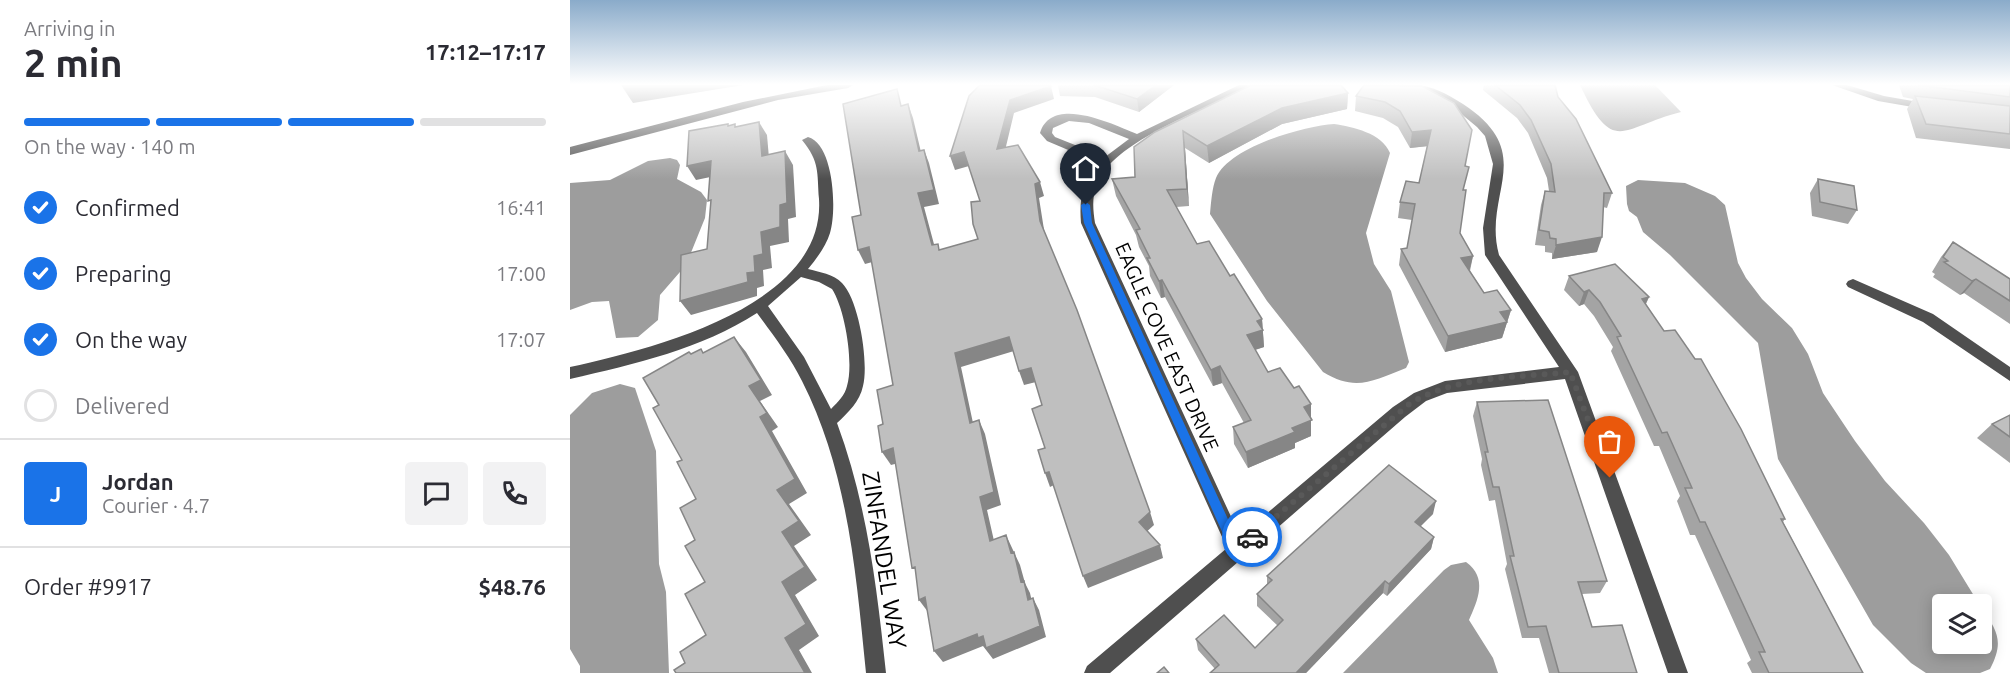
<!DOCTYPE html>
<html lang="en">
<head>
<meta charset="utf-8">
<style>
  body { margin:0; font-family:Ubuntu,sans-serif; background:#f2f2f3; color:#2b2b33; height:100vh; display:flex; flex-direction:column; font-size:22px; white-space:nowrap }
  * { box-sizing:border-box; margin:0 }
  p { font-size:20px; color:#7c7c81 }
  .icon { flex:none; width:33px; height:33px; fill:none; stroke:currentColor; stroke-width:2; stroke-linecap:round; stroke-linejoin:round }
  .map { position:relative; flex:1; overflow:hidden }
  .details { display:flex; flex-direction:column; background:#fff; width:570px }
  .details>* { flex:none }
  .fabs { position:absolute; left:1362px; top:594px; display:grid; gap:12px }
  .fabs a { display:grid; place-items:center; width:60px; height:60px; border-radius:6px; background:#fff; box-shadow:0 3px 15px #0003; font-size:30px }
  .pin { position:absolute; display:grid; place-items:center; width:51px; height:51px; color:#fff; margin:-62px -26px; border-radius:50% 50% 50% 0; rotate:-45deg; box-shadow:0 0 6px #0007 }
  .pin .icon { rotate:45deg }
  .courier { position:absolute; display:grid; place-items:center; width:60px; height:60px; margin:-30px; border:4px solid #1a73e8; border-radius:50%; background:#fff; color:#222; box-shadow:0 2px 8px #0007 }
  .overview em { font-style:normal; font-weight:600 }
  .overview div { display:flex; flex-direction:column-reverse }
  .overview { display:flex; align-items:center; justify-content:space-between; height:102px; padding:0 24px }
  h1 { font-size:39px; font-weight:600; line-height:45px }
  .bar { display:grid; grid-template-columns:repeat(4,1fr); gap:9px 6px; align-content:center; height:72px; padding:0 24px }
  .bar i { height:8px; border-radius:4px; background:#e1e1e2 }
  .bar .selected { background:#1a73e8 }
  .bar p { grid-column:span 4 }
  .line { display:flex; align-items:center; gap:15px; padding:0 24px; border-top:2px solid #e1e1e2 }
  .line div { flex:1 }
  .round { display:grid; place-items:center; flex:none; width:63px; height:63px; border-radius:6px; background:#f2f2f3 }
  ol { padding:0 24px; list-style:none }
  li { display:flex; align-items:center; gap:18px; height:66px }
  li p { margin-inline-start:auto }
  li .icon { padding:6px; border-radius:50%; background:#1a73e8; color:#fff; stroke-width:4 }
  li:last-child { color:#7c7c81 }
  li i { width:33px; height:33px; border:3px solid #e1e1e2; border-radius:50% }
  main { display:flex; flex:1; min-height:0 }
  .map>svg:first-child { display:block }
</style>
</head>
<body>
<main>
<section class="details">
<div class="overview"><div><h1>2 min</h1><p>Arriving in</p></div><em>17:12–17:17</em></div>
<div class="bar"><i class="selected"></i><i class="selected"></i><i class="selected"></i><i></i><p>On the way · 140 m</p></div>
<ol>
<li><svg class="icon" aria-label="check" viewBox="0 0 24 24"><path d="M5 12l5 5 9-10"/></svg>Confirmed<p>16:41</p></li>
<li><svg class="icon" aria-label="check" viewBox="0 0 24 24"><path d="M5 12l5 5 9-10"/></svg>Preparing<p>17:00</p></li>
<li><svg class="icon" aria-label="check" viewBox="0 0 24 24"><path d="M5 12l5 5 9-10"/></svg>On the way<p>17:07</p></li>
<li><i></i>Delivered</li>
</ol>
<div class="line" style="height:108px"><b class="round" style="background:#1a73e8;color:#fff">J</b><div><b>Jordan</b><p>Courier · 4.7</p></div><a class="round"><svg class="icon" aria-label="chat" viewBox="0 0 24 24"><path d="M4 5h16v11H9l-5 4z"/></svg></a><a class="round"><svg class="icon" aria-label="phone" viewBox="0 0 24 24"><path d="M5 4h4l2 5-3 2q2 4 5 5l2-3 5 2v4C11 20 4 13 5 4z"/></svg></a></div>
<div class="line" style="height:78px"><div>Order #9917</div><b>$48.76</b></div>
</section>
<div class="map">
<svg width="1440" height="673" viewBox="0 0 1440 673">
  <rect width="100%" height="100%" fill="#fff"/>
  <g fill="#9d9d9d">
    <path d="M 1010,85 L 1085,85 L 1111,112 C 1051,127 1044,157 1010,85 Z"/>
    <path d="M 764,124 C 783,127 812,133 820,153 L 796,233 L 804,264 L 821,291 L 839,362 L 836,368 C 802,381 786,392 753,372 L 697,301 L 640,214 C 641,203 642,188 646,178 C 659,147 734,126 764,124 Z"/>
    <polygon points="100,158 107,160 110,165 107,179 131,192 137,200 135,218 116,265 90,295 88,320 68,337 46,338 39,301 22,302 0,310 0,183 40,180 78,161"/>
    <path d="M 1068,180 L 1115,183 L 1145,196 L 1155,205 L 1168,263 L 1176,278 L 1192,299 L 1222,328 L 1238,354 L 1253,393 L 1285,441 L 1315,481 L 1354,523 L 1379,555 L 1409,604 L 1372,604 L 1372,644 L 1412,644 L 1412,608 C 1428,632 1434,642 1420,669 L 1410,673 L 1356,673 L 1341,663 L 1303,625 L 1208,459 L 1188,343 L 1100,255 L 1073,232 L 1067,217 L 1059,211 L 1057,204 L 1056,186 Z"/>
    <polygon points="50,384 65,388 86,451 89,564 96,592 99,673 10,673 10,666 0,649 0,415 22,393"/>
    <path d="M 896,562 C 918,578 908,600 899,620 L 923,658 L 928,673 L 773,673 L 874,570 L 881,565 Z"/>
  </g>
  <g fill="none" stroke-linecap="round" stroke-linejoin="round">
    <g fill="#4f4f4f" fill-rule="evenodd">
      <polygon points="257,85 283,85 278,88 208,100 0,155 0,147 173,102"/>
      <path d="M 669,85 L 683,85 C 676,91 664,95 654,99 C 618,116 539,146 526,186 C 522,199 523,210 525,223 L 670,536 L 823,407 L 844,393 L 875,381 L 989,367 L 915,255 L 913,228 L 923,164 L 915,136 L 907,127 L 883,107 L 842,85 C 860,84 877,94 893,104 C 969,154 912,193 929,255 L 1008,372 L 1118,673 L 1098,673 L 995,379 L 877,393 L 856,401 L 835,417 L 540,673 L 514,673 L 517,666 L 657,548 L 511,223 C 509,200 512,180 529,163 L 477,141 L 470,133 C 482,94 544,125 567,134 ZM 499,121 L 519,123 L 559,139 L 535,157 L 485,137 L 482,133 L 483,128 Z"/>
      <polygon points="1262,85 1277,85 1314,96 1360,104 1365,107 1360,110 1308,101"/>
      <path d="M 238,137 C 264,144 267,211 260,233 C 256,246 247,258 238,269 C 249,272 264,274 272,283 C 289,300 299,363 293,386 C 290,401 278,413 267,423 C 297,504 307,588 316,673 L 296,673 C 286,573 278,472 232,381 C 220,357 203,335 187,313 C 131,349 65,364 0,379 L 0,367 C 80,349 256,307 249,199 C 247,172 250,162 232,140 ZM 231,277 L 249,282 L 262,289 C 275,309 284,363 277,386 C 275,395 268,402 261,409 L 234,357 L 198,306 Z"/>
      <polygon points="1283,279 1363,314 1440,367 1440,381 1353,322 1278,287 1276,284 1278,281"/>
    </g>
  </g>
  <g fill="#a4a4a4">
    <polygon points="488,85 604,85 569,112 525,97 490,96"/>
    <polygon points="849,85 895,166 894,190 890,233 903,256 900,271 914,293 941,310 932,338 875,352 829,265 831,249 837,248 842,220 828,218 830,202 849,183 857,146 840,148 828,127 813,118 785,111 786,96"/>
    <polygon points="914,85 985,85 988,97 1042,193 1037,208 1033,207 1027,252 982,259 982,253 975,252 975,246 965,245 971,205 975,191 979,191 977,178 958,133 947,118 913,90"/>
    <polygon points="1329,85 1440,85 1440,149 1346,138 1337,109 1343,99 1333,97"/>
    <polygon points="778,93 777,109 712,124 639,163 615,148 619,206 606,207 627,244 660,276 692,319 694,347 685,350 698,372 741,418 741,436 725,443 725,448 678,468 664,444 663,427 674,423 652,383 643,386 595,297 591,298 580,276 579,266 569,247 566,235 546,196 542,179 565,177 585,132"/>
    <polygon points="1248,179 1287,210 1278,224 1242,216 1240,193"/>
    <polygon points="1383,242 1440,279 1440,324 1394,293 1390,295 1363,277 1365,274 1362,272 1371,257"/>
    <polygon points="999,276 1079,297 1076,304 1215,519 1213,522 1293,673 1182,673 1177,663 1181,660 1125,535 1120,535 1107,501 1110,496 1089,446 1084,446 1041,351 1043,347 1024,316 1014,304 1009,306 994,290"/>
    <polygon points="907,402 1037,581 1030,593 1012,594 1022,627 1067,673 979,673 969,638 952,638 935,569 937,564 925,500 919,501 911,465 912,459 903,416"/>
    <polygon points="1440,415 1440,463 1407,438 1422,424"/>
    <polygon points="863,514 850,526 864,537 861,549 817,596 813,593 736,673 640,673 645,669 628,650 626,639 685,648 708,626 687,606 687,594 697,584 697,576"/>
  </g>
  <g fill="#868686">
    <polygon points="51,85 173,85 63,103"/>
    <polygon points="586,85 604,85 569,112 567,99"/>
    <polygon points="481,86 484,99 444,113 432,163 427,149 440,100"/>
    <polygon points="778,93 777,109 712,124 639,163 637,146 712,108"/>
    <polygon points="338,104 343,118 354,165 349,151"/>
    <polygon points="189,122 197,135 200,170 192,156"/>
    <polygon points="861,130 859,146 840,148 842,132"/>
    <polygon points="613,131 615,148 619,206 617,189"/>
    <polygon points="354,150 359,163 369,204 354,207 368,259 362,245 348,193"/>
    <polygon points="215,151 223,165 226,217 218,219 219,242 200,246 202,268 193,270 194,286 187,288 187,296 121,315 110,301 177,273 184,256 191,232 210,205"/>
    <polygon points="394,152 399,166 385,170 380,156"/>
    <polygon points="141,161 150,175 126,180 117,166"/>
    <polygon points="470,182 474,196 469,198 475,236 470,221 465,184"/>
    <polygon points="1032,237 1027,252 982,259 986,245"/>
    <polygon points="299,247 306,261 295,264 288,250"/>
    <polygon points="903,256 899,272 891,258"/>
    <polygon points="1406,279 1394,293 1390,295 1402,281"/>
    <polygon points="592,280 595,297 591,298 589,281"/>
    <polygon points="1019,290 1014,304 1009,306 1014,292"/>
    <polygon points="1079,297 1072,311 1072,299"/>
    <polygon points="941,310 932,338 875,352 878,336 930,312"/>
    <polygon points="692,319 694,347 678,352 677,335 687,321"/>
    <polygon points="164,337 176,352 202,395 190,401 208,427 202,431 237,493 219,504 241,535 224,546 247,580 225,595 249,636 229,650 242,673 235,673 215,638 212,582 212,532 207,490 190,417 179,386"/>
    <polygon points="439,337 444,351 391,367 406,437 400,423 385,353"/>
    <polygon points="650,366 652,383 643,386 641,370"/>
    <polygon points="461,368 466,382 454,385 449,371"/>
    <polygon points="741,404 741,436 725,443 725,448 678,468 676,452 734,407"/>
    <polygon points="409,420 415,434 431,505 417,510 427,554 420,541 410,497"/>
    <polygon points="323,448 332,462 321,465 312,452"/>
    <polygon points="479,472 484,485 480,487 475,473"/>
    <polygon points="866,501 863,514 842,535 845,522"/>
    <polygon points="580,512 584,525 573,535 569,522"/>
    <polygon points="436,535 450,565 455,583 460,593 464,611 458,600 451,582 441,553"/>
    <polygon points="864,537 861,549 817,596 819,584"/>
    <polygon points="590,545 593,558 518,588 513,576"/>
    <polygon points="815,581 813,593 736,673 726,673"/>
    <polygon points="355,597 358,612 349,600"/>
    <polygon points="463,598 469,610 476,637 423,659 413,646 373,662 364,651 407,634"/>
  </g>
  <g fill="#bfbfbf" stroke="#868686" stroke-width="1.5">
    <polygon points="410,85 480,85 481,86 440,100 427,149 448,145 470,182 465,184 470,221 507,310 580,512 569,522 590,545 513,576 479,472 475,473 468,450 475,448 462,409 472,405 461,368 449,371 439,337 385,353 400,423 409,420 424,492 410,497 420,541 436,535 441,553 444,552 451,582 454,581 458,600 463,598 470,626 416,648 413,636 408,638 407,634 364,651 355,597 349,600 345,567 342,568 323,448 312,452 308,426 313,424 307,390 323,385 299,247 288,250 282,217 291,215 273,104 327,89 331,106 338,104 349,151 354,150 364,190 348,193 362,245 368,244 369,250 408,239 403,224 401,202 410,201 394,152 380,156 399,96"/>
    <polygon points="524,85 586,85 567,99"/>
    <polygon points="681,85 771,85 778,93 712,108 637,146 613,131 617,189 597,190 627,244 639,241 660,276 664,274 692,319 687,321 693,330 677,335 698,372 710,368 724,388 729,386 741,404 734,407 742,420 722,428 725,432 676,452 663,427 681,420 650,366 641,370 592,280 589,281 577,258 580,258 566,230 570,229 542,179 565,177 564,147 585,132"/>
    <polygon points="794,85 852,86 884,103 902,130 895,166 899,167 893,190 896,190 890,233 903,256 891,258 914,293 927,290 941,310 930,312 937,322 878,336 831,249 837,248 845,204 830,202 836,181 849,183 861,130 842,132 830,111 815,102 786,96"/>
    <polygon points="925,85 985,85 988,97 1006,119 1042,193 1034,193 1032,237 986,245 986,239 980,238 979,232 969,230 975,191 985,192 981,164 961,120 950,105"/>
    <polygon points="1348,85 1440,85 1440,97"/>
    <polygon points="1345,96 1440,106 1440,134 1356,124"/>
    <polygon points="189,122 192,156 215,151 217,203 210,205 210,227 191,232 193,254 184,256 185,272 177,273 178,282 110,301 111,255 137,249 141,200 138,201 141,161 117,166 119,131 158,124 158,126 165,124 165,127"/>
    <polygon points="1248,179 1284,186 1287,210 1250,202"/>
    <polygon points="1383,242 1440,279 1440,301 1406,279 1402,281 1374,262 1378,261 1373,257"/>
    <polygon points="1045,264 1079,297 1072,299 1094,331 1105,330 1125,359 1131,359 1171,429 1215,519 1211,519 1293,673 1199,673 1189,652 1195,652 1135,522 1130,522 1115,488 1122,488 1097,432 1092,433 1047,337 1051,336 1030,302 1019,290 1014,292 999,276"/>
    <polygon points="164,337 191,380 179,386 197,413 190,417 225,479 207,490 229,521 212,532 235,567 212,582 236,624 215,638 235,673 106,673 104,670 115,663 110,652 136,635 115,594 135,582 115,546 125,540 110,508 126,499 107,462 112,460 83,408 89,405 73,378 119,352 121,354 131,349 133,353"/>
    <polygon points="978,400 1037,581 1008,582 1022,627 1052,625 1067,673 989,673 976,626 958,627 940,556 944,556 929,487 923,487 915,452 918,452 907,402"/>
    <polygon points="1440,415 1440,437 1422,424"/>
    <polygon points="819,465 866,501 845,522 864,537 819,584 815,581 726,673 640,673 649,665 626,639 654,615 685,648 713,620 687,594 702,580 697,576"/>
    <polygon points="594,667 599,673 587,673"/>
  </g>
  <linearGradient id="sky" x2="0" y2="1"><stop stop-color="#8aabca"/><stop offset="0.47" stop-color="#fff"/><stop offset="1" stop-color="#fff" stop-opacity="0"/></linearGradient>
  <rect width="1440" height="179" fill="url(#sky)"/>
  <polygon fill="#1a73e8" points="516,202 520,205 522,223 668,541 682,532 688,537 671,554 662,554 514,223 511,205"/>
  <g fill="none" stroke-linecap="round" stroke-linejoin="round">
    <path stroke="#595959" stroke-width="6" stroke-dasharray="0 10.8" d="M 682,537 L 838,405 C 884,375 947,378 1000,372 L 1040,478"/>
  </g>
  <g text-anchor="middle" stroke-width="4.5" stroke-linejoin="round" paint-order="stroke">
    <g font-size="20" fill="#000" stroke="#fff">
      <text transform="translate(597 347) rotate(66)" y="7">EAGLE COVE EAST DRIVE</text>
    </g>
    <g font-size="24" fill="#000" stroke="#fff">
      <text transform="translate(314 560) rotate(81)" y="8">ZINFANDEL WAY</text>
    </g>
  </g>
</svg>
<div class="fabs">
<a><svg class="icon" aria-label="layers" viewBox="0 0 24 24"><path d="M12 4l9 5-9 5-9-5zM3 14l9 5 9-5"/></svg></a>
</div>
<div class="pin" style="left:1040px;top:478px;background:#ea580c"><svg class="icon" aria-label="bag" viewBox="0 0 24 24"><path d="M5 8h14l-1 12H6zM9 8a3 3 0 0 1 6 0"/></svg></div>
<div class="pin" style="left:516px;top:205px;background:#1f2937"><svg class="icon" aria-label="home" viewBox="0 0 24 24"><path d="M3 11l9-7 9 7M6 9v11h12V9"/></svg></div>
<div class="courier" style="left:682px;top:537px"><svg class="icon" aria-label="car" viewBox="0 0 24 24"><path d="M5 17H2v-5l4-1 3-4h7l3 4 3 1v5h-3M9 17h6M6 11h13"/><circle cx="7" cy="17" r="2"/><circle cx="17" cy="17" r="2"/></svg></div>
</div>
</main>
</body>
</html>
